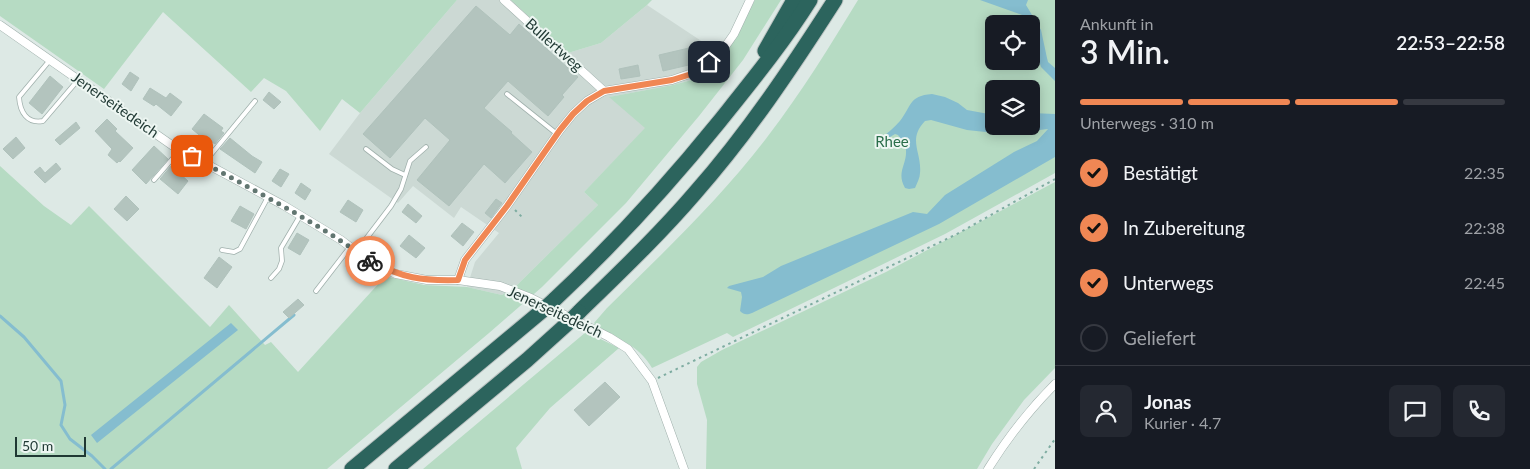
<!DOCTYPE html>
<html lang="de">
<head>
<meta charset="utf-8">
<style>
  body { margin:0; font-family:Lato,sans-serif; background:#242831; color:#f1f3f6; height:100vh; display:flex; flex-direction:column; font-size:19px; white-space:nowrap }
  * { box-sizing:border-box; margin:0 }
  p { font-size:16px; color:#9ea1a6 }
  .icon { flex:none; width:28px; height:28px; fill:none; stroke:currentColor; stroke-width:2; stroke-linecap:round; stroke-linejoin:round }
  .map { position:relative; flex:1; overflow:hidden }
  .sheet { display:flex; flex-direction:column; background:#171b24; width:475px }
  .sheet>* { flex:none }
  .controls { position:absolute; left:985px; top:15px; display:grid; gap:10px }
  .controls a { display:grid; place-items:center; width:55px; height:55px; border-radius:8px; background:#171b24; box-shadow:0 2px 12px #0003; font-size:25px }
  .scale { position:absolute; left:15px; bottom:12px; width:71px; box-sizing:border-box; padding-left:5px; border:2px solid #1f3833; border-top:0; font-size:14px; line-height:18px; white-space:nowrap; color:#1f3833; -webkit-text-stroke:4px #edf6f2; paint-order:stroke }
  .pin { position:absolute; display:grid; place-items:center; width:42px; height:42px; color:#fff; margin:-21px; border-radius:10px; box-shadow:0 2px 8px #0006 }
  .courier { position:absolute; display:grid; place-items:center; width:50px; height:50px; margin:-25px; border:4px solid #f08754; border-radius:50%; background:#fff; color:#222; box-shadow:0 1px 6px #0007 }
  .headline em { font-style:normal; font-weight:600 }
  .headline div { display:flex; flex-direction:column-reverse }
  .headline { display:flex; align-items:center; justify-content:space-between; height:85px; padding:0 25px }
  h1 { font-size:32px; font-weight:600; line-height:38px }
  .bar { display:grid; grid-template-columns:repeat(4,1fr); gap:8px 5px; align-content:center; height:60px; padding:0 25px }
  .bar i { height:6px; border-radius:4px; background:#363941 }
  .bar .selected { background:#f08754 }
  .bar p { grid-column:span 4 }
  .line { display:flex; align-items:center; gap:12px; padding:0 25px; border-top:1px solid #363941 }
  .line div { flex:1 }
  .round { display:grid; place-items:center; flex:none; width:52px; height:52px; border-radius:8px; background:#242831 }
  ol { padding:0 25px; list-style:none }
  li { display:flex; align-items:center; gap:15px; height:55px }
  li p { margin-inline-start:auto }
  li .icon { padding:5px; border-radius:50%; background:#f08754; color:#111; stroke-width:4 }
  li:last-child { color:#9ea1a6 }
  li i { width:28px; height:28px; border:2px solid #363941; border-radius:50% }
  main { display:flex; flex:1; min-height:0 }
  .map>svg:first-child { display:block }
</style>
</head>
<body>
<main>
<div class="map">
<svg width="1055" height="469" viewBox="0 0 1055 469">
  <rect width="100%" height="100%" fill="#dde9e5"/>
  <polygon fill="#ccd9d4" points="457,0 511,0 568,53 601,43 647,5 724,56 703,77 673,85 610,97 646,128 584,192 598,205 514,288 502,295 467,287 475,262 499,233 461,207 454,218 413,186 398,203 329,154 360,113"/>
  <g fill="#b6dbc3" fill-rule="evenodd">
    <polygon points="0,0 457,0 360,113 342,99 320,131 286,91 264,78 251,92 163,12 104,89 0,16"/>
    <polygon points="511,0 652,0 647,5 601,43 568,53"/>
    <polygon points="755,0 781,0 743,60 699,116 626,203 542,287 489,333 327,469 0,469 0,166 44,206 71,225 89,206 210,327 229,305 265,345 271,342 298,372 381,281 385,274 389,277 424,285 467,287 502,295 514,288 598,205 584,192 645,128 609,97 673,85 703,77 724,56 736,36"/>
    <path d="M 858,0 L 1055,0 L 1055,173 L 945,234 L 733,337 L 727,333 L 652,368 C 639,345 616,337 592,327 L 595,324 L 594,323 L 607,308 C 663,253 720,199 768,136 C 801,93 830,46 858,0 ZM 994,24 L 1031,24 L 1031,61 L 994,61 ZM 994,89 L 1031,89 L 1031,126 L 994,126 Z"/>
    <polygon points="1055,182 1055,368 1024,400 992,444 977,469 706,469 707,420 697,384 697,367 701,362 722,350 886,272"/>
    <polygon points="586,332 619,348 550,408 516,448 522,469 423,469"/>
  </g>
  <g fill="#85bdcf">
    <polygon points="980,0 1028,0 1026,5 1041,30 1047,58 1048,62 1055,68 1055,81 1041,67 1031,34 1031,24 1027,24 1022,15"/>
    <path d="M 932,94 L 945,97 L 958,103 L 967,110 L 994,115 L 994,126 L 1031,126 L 1031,113 L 1055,114 L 1055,157 L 939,224 L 752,313 C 747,315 744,315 740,311 L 742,297 L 741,292 L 727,288 L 729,286 L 763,277 L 781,266 L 913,212 L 927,214 L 945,195 L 1014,152 L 1037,141 L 1048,129 L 1004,134 L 967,130 L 931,120 L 925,121 C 907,140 922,152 920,173 C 920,178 917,183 915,188 L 909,189 L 905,188 C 896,172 907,165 906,150 C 906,146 901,139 898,135 L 895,134 L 890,137 L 882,138 C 888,132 894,128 900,121 C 912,106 908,96 932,94 Z"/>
    <polygon points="231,323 238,330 97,443 91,435"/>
  </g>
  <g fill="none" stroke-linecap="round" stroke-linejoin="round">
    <g stroke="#85bdcf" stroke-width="3">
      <polyline points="0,316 24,337 61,381 65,405 61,425 70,439 92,456 105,469"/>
      <polyline points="111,469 294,315"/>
    </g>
  </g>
  <g fill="#b3c4be" stroke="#b0c2bc">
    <polygon points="476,6 510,35 519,24 578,77 562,95 564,97 548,116 508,81 484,108 512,132 511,133 532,152 505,183 484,164 449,206 417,180 450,140 425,118 390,158 363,134"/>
    <polygon points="689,48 693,64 663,71 659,55"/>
    <polygon points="638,65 640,76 621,79 619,69"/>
    <polygon points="130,72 139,78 131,91 122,84"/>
    <polygon points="50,76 63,87 42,114 29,103"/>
    <polygon points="150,88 166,98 170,93 182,102 171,116 156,104 154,106 143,99"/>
    <polygon points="269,92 281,102 274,109 263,100"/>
    <polygon points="204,114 223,128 221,131 224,133 215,144 212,142 210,144 192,129"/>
    <polygon points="107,119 117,129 115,131 133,148 120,162 119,161 117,163 108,155 112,149 95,131"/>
    <polygon points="76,122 80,128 60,145 55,140"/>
    <polygon points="16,137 25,148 13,159 3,149"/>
    <polygon points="230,138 252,156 262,162 255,173 220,149"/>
    <polygon points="154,146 168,159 146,184 132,170"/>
    <polygon points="56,163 61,169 45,183 34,172 40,167 45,173"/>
    <polygon points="171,166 188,181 178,194 160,179"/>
    <polygon points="280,169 289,174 281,187 272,181"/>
    <polygon points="301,183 311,190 305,200 295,193"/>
    <polygon points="126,196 139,209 127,221 114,209"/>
    <polygon points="496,199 502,203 491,218 485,213"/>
    <polygon points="348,200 363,210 356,222 340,212"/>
    <polygon points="408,204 422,216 416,223 402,212"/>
    <polygon points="240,206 254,214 246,229 231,221"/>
    <polygon points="462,223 474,232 463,246 451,236"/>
    <polygon points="297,233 309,240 300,255 288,248"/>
    <polygon points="409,235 425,248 416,258 400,246"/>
    <polygon points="219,257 232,267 217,288 204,278"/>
    <polygon points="298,299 304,305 289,318 283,312"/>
    <polygon points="605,382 620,397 589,426 574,410"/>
  </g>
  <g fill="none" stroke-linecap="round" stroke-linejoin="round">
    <defs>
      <g id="lane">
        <path d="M 50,60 L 19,97 C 20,112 27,124 43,121 L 78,80"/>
        <polyline points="507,94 557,134"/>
        <polyline points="366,149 392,169 405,175"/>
        <polyline points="204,163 255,101"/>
        <polyline points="154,180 180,150"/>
        <polyline points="222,250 234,252 240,249 268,197"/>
        <polyline points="356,252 391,206 401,189 410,161 426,147"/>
        <polyline points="271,278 279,269 282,261 281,248 300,216"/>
        <polyline points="316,291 350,247"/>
      </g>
      <g id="street">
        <polyline points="504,0 604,91"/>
        <polyline points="0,25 173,146 283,205 341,240 370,262 396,274 427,280 458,280 500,286 531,298 609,337 628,349 652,381 684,469"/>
        <polyline points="458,280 465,260 507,206 560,130 573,114 587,101 604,91 672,80 698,71 720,54 734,34 750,0"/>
        <path d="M 988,469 C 1008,437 1028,411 1055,384"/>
      </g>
      <g id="highway">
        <polyline points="765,51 794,0"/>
        <path d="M 554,300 C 614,244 668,185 719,122 C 751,82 783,43 810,0"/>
        <path d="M 579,312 C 618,274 659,235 695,193 C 748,133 792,67 835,0"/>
        <polyline points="352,469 543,310"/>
        <polyline points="396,469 527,360 568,323"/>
      </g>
    </defs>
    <use href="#lane" stroke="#a0b0ac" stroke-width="5.5"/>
    <use href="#street" stroke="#a0b0ac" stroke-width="9"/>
    <use href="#highway" stroke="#bcc3c2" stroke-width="17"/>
    <g stroke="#7eaca1" stroke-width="2" stroke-dasharray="2.5 4" stroke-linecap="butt">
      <polyline points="515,210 523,218"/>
      <polyline points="658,378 957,234 1055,179"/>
      <polyline points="1034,469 1055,439"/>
    </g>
    <use href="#lane" stroke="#fff" stroke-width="4"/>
    <use href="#street" stroke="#fff" stroke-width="8"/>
    <use href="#highway" stroke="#2c645d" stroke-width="15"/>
    <defs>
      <g id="highway-bridge">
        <polyline points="543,310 554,300"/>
        <polyline points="568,323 579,312"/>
      </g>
    </defs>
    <use href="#highway-bridge" stroke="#bcc3c2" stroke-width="17" stroke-linecap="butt"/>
    <use href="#highway-bridge" stroke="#2c645d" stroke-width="15"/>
  </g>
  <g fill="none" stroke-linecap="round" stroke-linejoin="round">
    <path stroke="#627671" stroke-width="5" stroke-dasharray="0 9" d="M 192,156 C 252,190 314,220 370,261"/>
    <path stroke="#f08754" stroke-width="6" d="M 370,261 C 403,278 421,281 458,280 L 465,260 L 507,206 L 560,130 L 573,114 L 587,101 L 604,91 L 672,80 L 698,72 L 709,62"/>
  </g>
  <g text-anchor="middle" stroke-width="4" stroke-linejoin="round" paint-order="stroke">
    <g font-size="15" fill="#1f3833" stroke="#edf6f2">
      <text transform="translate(554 45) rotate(42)" y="5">Bullertweg</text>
      <text transform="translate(115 105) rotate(35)" y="5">Jenerseitedeich</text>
      <text transform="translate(555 312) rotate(25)" y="5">Jenerseitedeich</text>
    </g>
    <g font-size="15" fill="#2a6e4a" stroke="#edf6f2">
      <text x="892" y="147">Rhee</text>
    </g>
  </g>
</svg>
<div class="controls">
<a><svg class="icon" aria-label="locate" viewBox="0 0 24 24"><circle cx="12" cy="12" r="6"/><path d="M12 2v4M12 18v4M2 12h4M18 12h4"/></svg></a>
<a><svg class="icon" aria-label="layers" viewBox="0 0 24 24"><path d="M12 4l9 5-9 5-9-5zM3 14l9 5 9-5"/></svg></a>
</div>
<div class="scale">50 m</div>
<div class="pin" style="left:192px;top:156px;background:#ea580c"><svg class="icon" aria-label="bag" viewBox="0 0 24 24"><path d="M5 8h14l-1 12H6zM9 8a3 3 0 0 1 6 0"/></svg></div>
<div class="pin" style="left:709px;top:62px;background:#1f2937"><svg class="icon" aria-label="home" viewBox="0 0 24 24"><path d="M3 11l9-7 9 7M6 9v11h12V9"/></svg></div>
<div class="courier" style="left:370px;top:261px"><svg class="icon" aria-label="bike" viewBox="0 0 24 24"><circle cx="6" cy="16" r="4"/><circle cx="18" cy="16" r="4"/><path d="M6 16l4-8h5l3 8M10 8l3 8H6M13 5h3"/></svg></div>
</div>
<section class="sheet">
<div class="headline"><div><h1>3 Min.</h1><p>Ankunft in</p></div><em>22:53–22:58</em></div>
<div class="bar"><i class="selected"></i><i class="selected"></i><i class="selected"></i><i></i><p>Unterwegs · 310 m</p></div>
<ol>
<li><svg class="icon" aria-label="check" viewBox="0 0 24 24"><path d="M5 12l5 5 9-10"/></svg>Bestätigt<p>22:35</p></li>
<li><svg class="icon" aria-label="check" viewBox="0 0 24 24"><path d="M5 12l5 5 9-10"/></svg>In Zubereitung<p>22:38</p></li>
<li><svg class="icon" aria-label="check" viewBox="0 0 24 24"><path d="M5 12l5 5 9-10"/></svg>Unterwegs<p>22:45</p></li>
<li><i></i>Geliefert</li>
</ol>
<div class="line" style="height:90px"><a class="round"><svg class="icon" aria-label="person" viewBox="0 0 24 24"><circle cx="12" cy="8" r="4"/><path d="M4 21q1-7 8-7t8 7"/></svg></a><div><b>Jonas</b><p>Kurier · 4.7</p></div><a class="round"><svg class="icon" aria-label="chat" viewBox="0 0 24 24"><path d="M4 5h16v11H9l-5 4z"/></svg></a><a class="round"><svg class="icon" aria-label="phone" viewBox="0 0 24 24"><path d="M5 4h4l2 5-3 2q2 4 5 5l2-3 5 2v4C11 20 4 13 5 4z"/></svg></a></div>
</section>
</main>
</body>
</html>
